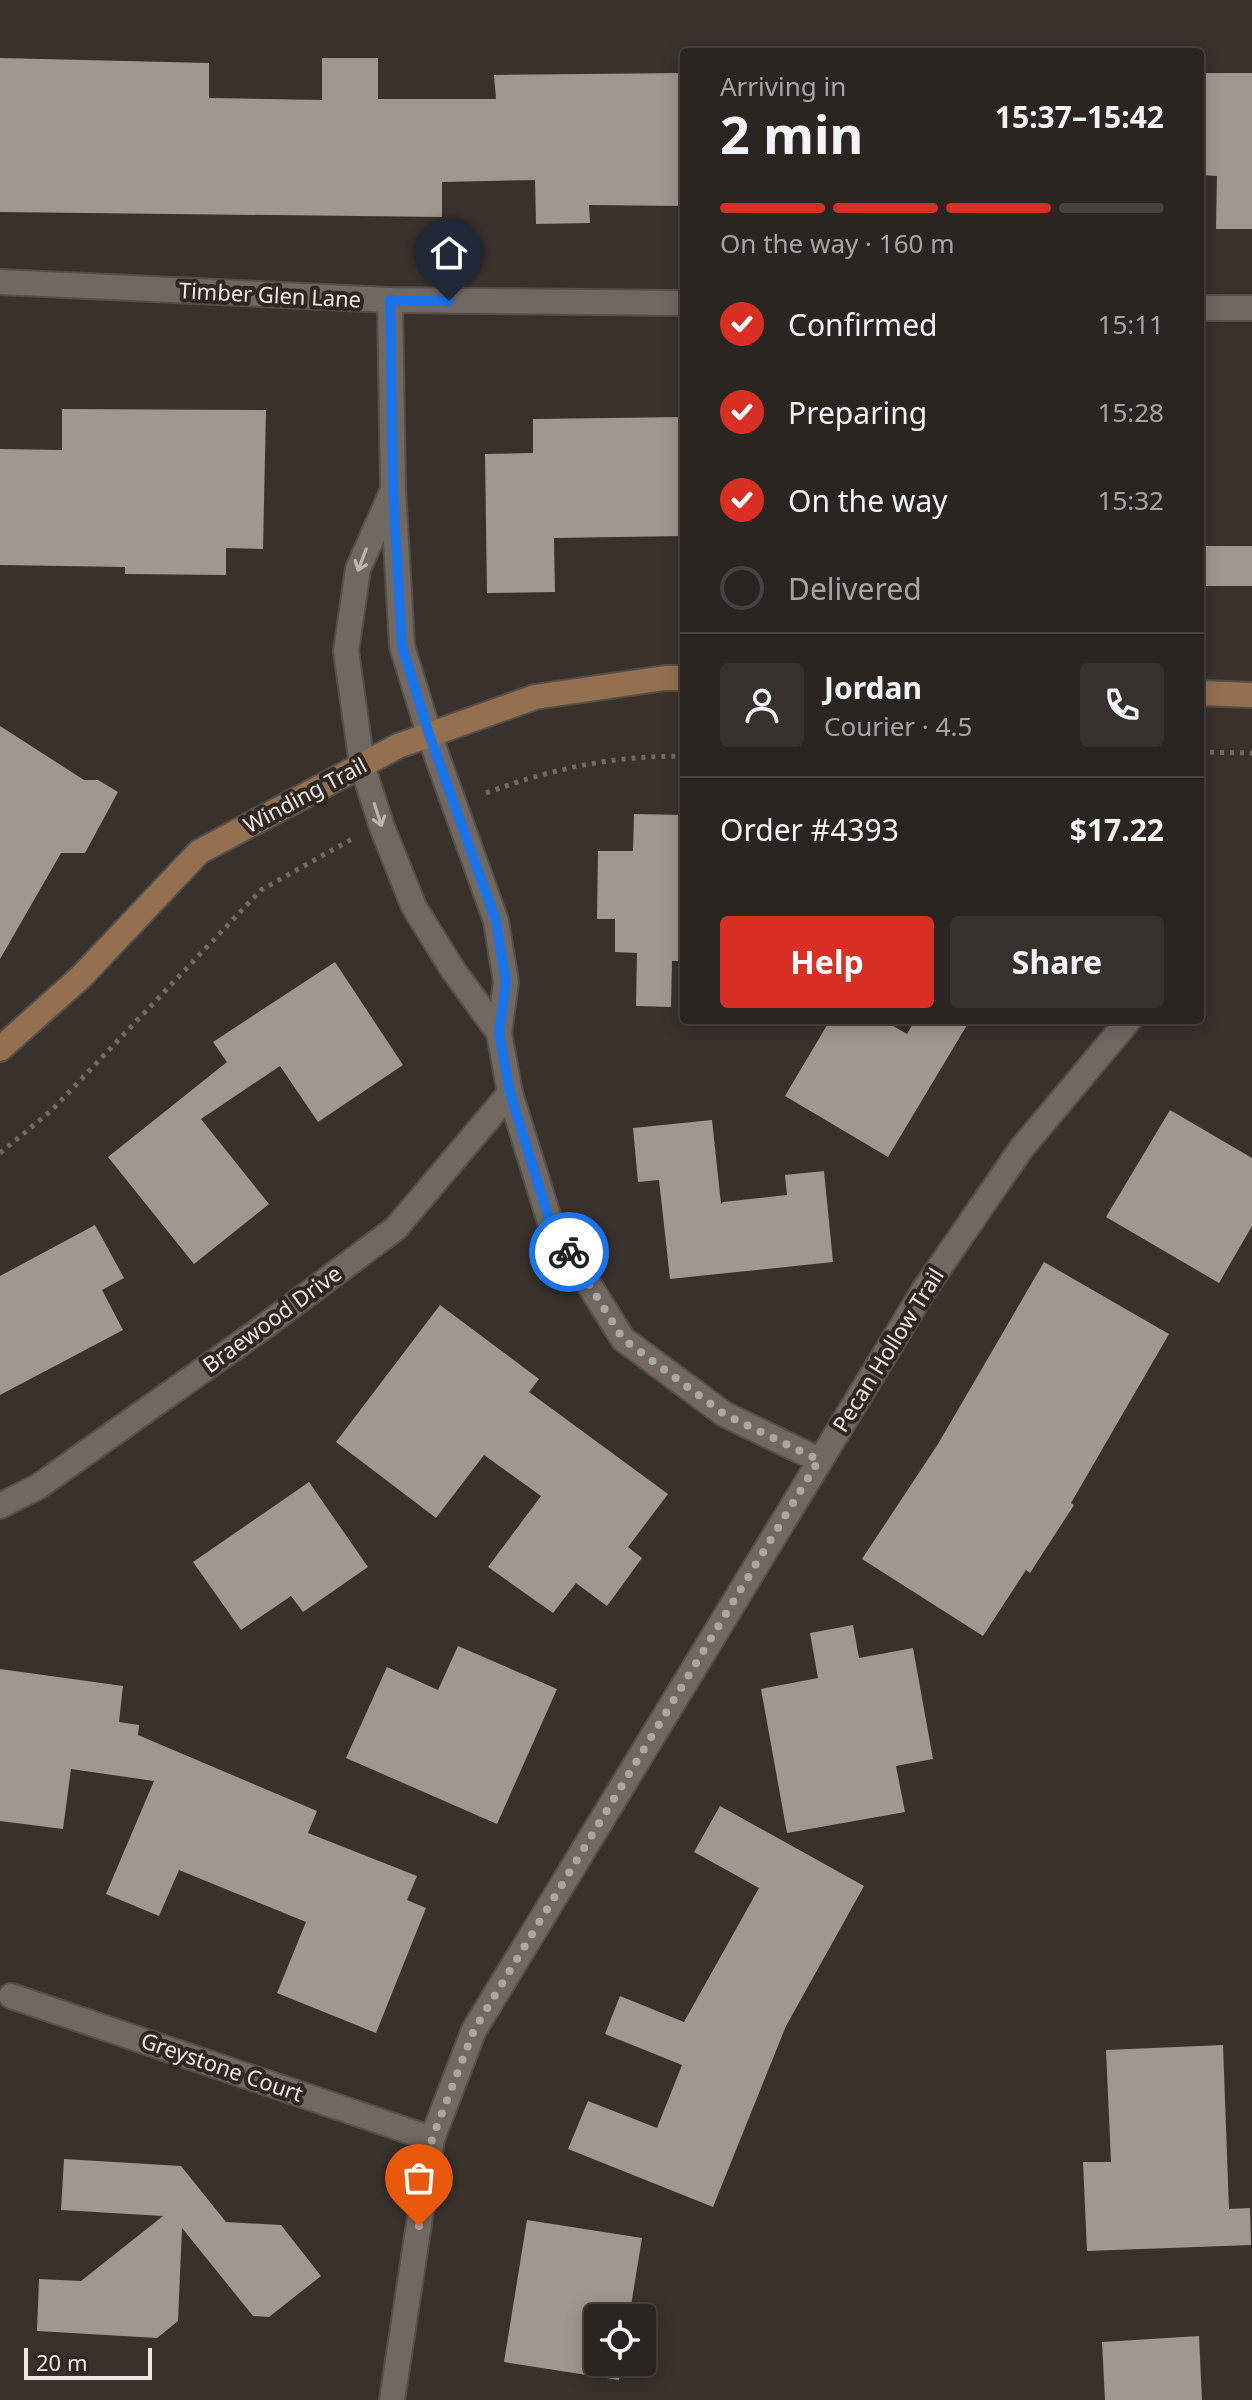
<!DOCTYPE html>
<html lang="en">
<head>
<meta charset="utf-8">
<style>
  body { margin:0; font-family:"Noto Sans",sans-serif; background:#37312e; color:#f1f3f6; height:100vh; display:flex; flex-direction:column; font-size:30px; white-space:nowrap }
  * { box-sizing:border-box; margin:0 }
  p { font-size:26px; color:#a6a5a5 }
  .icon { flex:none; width:44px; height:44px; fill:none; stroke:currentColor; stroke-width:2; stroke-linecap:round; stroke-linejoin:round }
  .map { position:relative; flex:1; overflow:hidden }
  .drawer { position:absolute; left:680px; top:48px; width:524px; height:976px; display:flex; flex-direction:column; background:#2b2521; border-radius:8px; box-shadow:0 4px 20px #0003,0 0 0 2px #47423f }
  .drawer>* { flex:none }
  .controls { position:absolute; left:584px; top:2304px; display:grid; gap:16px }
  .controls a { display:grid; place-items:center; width:72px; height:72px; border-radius:8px; background:#2b2521; box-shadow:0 4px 20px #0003,0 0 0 2px #47423f; font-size:40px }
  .scale { position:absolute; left:24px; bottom:20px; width:128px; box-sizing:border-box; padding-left:8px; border:4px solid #ece7e4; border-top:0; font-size:22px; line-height:28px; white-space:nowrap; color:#ece7e4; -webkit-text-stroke:6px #2f2722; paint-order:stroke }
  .pin { position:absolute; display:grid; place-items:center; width:68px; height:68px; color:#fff; margin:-82px -34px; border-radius:50% 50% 50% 0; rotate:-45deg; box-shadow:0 0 8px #0007 }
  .pin .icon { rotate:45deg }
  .courier { position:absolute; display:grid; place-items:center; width:80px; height:80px; margin:-40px; border:6px solid #1a73e8; border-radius:50%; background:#fff; color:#222; box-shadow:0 2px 10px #0007 }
  .headline em { font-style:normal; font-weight:700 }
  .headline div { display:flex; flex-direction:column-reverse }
  .headline { display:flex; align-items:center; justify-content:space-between; height:136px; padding:0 40px }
  h1 { font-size:52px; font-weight:700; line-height:60px }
  .bar { display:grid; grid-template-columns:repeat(4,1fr); gap:12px 8px; align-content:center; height:96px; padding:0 40px }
  .bar i { height:10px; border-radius:6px; background:#47423f }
  .bar .active { background:#d93025 }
  .bar p { grid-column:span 4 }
  .line { display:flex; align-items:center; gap:20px; padding:0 40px; border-top:2px solid #47423f }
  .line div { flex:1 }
  .round { display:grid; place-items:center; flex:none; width:84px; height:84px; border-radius:8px; background:#37312e }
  ol { padding:0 40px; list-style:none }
  li { display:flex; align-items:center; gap:24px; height:88px }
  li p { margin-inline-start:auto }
  li .icon { padding:8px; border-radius:50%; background:#d93025; color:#fff; stroke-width:4 }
  li:last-child { color:#a6a5a5 }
  li i { width:44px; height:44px; border:4px solid #47423f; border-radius:50% }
  .cta { display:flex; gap:16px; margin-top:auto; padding:16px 40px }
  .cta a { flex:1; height:92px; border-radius:8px; background:#d93025; color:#fff; font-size:32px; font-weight:700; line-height:92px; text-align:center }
  .cta a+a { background:#37312e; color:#f1f3f6 }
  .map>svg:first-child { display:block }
</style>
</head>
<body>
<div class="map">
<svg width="1252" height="2400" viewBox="0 0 1252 2400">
  <rect width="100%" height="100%" fill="#39312c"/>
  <g fill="#a19791">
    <polygon points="0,58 209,63 209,98 322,100 322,58 378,58 378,99 496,99 494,75 684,73 684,206 589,205 590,223 536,224 535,180 442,182 442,217 0,212"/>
    <polygon points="1200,73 1252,73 1252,229 1216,229 1217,176 1200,175"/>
    <polygon points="62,409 266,410 263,549 226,548 226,575 125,574 125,567 0,565 0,449 62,450"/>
    <polygon points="684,417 684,536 554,538 555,592 487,593 485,454 533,453 533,419"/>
    <rect x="1200" y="546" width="52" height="40"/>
    <polygon points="0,726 84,780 98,780 118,792 85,853 61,853 0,959"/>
    <polygon points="634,814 684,815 684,961 672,961 671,1007 636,1006 637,953 615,952 615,919 597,919 598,851 633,851"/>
    <polygon points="335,962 403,1065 318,1122 280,1066 201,1119 269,1204 194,1264 108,1157 227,1062 213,1042"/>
    <polygon points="830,1020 883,1020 907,1034 915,1020 970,1020 888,1157 785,1096"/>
    <polygon points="1170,1110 1252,1158 1252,1226 1219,1283 1106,1217"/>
    <polygon points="712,1120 721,1204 723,1202 787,1195 785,1175 824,1171 833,1262 670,1279 659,1180 638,1182 633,1128"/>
    <polygon points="95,1225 124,1278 102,1290 123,1330 0,1395 0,1276"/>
    <polygon points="1044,1262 1169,1334 1071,1503 1074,1505 1030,1573 1026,1570 983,1636 862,1559 938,1444"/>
    <polygon points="440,1305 539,1379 529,1392 668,1494 628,1547 642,1558 607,1606 576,1583 553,1613 488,1567 541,1496 484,1455 436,1518 336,1442"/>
    <polygon points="309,1482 368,1567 303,1612 291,1596 241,1630 193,1562"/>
    <polygon points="853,1625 859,1658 913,1648 933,1759 896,1766 905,1812 787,1833 761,1689 818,1678 810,1633"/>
    <polygon points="458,1646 557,1689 497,1824 346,1758 387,1667 438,1690"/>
    <polygon points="0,1669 123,1686 119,1722 139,1725 138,1735 317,1811 308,1833 417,1876 407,1900 426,1908 376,2033 277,1993 306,1922 179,1870 159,1916 106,1894 154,1781 71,1769 63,1829 0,1821"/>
    <polygon points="720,1806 864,1886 786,2026 713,2207 568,2149 588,2101 657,2128 682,2065 605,2034 620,1996 684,2022 759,1888 694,1852"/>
    <polygon points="1223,2045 1229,2209 1250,2208 1251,2245 1087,2251 1083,2162 1111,2162 1106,2050"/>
    <polygon points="64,2159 181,2166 226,2222 281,2225 321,2276 269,2317 253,2316 182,2228 178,2321 157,2338 37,2331 39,2279 81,2281 163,2216 61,2210"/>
    <polygon points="527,2220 642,2238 629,2318 598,2318 598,2362 622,2362 619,2380 504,2362"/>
    <polygon points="1199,2336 1202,2400 1105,2400 1102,2342"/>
  </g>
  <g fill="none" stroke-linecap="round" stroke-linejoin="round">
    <defs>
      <g id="street">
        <polyline points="0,282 390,300 684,303"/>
        <polyline points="390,300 393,489 402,646 429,734 496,921 506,982 499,1033 510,1093 550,1222 623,1339 724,1414 819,1460"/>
        <polyline points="1200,308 1252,308"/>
        <polyline points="392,492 358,569 346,651 362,765 382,827 414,907 453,970 499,1033"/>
        <polyline points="0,1506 39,1486 261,1329 396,1228 510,1093"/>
        <polyline points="11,1996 432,2139"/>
        <polyline points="392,2400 432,2139 474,2030 924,1290 1021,1149 1129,1020"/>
      </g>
      <g id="secondary">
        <polyline points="1200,693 1252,695"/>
        <polyline points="0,1049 81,977 199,852 398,746 535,697 665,678 684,678"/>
      </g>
    </defs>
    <use href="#street" stroke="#554f4a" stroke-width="28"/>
    <use href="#secondary" stroke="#554f4a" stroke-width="28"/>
    <g stroke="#716a65" stroke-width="5" stroke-dasharray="4 6" stroke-linecap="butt">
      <polyline points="1200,752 1252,753"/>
      <path d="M 486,793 C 554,768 612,756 684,756"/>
      <polyline points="0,1153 52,1110 261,890 352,839"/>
    </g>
    <use href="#street" stroke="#716862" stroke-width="24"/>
    <use href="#secondary" stroke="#946f50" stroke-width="24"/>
  </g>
  <defs><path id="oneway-shaft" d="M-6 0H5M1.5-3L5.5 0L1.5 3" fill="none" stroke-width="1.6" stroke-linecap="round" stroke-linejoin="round" transform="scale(2)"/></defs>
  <g stroke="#bbb4b0">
    <use href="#oneway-shaft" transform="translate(362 560) rotate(111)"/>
    <use href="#oneway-shaft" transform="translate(378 815) rotate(72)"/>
  </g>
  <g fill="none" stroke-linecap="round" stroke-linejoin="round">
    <polyline stroke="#ada7a4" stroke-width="8" stroke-dasharray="0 14.4" points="419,2226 432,2139 474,2030 819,1460 724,1414 623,1339 569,1252"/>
    <polyline stroke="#1a73e8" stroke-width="10" points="449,301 390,300 393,489 402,646 429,734 496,921 506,982 499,1033 510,1093 550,1222 569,1252"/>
  </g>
  <g text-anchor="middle" stroke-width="8" stroke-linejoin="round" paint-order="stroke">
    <g font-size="22" fill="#ece7e4" stroke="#2f2722">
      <text transform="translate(270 295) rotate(3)" y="8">Timber Glen Lane</text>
      <text transform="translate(305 795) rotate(-28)" y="8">Winding Trail</text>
      <text transform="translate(272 1319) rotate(-36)" y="8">Braewood Drive</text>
      <text transform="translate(888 1350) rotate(-58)" y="8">Pecan Hollow Trail</text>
      <text transform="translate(222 2067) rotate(19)" y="8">Greystone Court</text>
    </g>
  </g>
</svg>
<div class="controls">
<a><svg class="icon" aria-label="locate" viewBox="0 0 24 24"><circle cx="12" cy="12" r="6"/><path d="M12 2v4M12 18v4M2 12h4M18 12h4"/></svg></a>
</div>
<div class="scale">20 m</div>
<div class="pin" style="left:419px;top:2226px;background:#ea580c"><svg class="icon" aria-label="bag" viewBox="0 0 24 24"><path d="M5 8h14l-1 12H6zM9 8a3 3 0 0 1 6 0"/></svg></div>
<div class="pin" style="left:449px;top:301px;background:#1f2937"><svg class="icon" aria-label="home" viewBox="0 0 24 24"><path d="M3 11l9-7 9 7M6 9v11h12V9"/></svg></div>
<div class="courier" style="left:569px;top:1252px"><svg class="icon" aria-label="bike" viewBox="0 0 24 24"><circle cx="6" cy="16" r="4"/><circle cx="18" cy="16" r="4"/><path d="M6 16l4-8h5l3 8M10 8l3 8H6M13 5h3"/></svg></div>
<section class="drawer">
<div class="headline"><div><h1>2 min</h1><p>Arriving in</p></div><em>15:37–15:42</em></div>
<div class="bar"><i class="active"></i><i class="active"></i><i class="active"></i><i></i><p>On the way · 160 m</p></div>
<ol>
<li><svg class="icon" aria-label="check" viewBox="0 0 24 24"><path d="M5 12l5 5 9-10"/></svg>Confirmed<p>15:11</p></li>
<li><svg class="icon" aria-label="check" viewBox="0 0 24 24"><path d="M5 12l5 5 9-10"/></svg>Preparing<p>15:28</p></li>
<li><svg class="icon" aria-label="check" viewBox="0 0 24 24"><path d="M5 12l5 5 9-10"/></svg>On the way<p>15:32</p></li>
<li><i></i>Delivered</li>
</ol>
<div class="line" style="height:144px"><a class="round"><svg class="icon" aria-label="person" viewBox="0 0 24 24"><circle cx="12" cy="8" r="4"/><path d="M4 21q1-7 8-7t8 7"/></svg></a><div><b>Jordan</b><p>Courier · 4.5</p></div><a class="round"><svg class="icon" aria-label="phone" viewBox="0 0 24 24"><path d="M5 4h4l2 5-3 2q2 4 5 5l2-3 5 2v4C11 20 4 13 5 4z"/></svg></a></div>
<div class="line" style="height:104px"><div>Order #4393</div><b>$17.22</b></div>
<div class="cta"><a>Help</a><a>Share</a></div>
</section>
</div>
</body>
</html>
